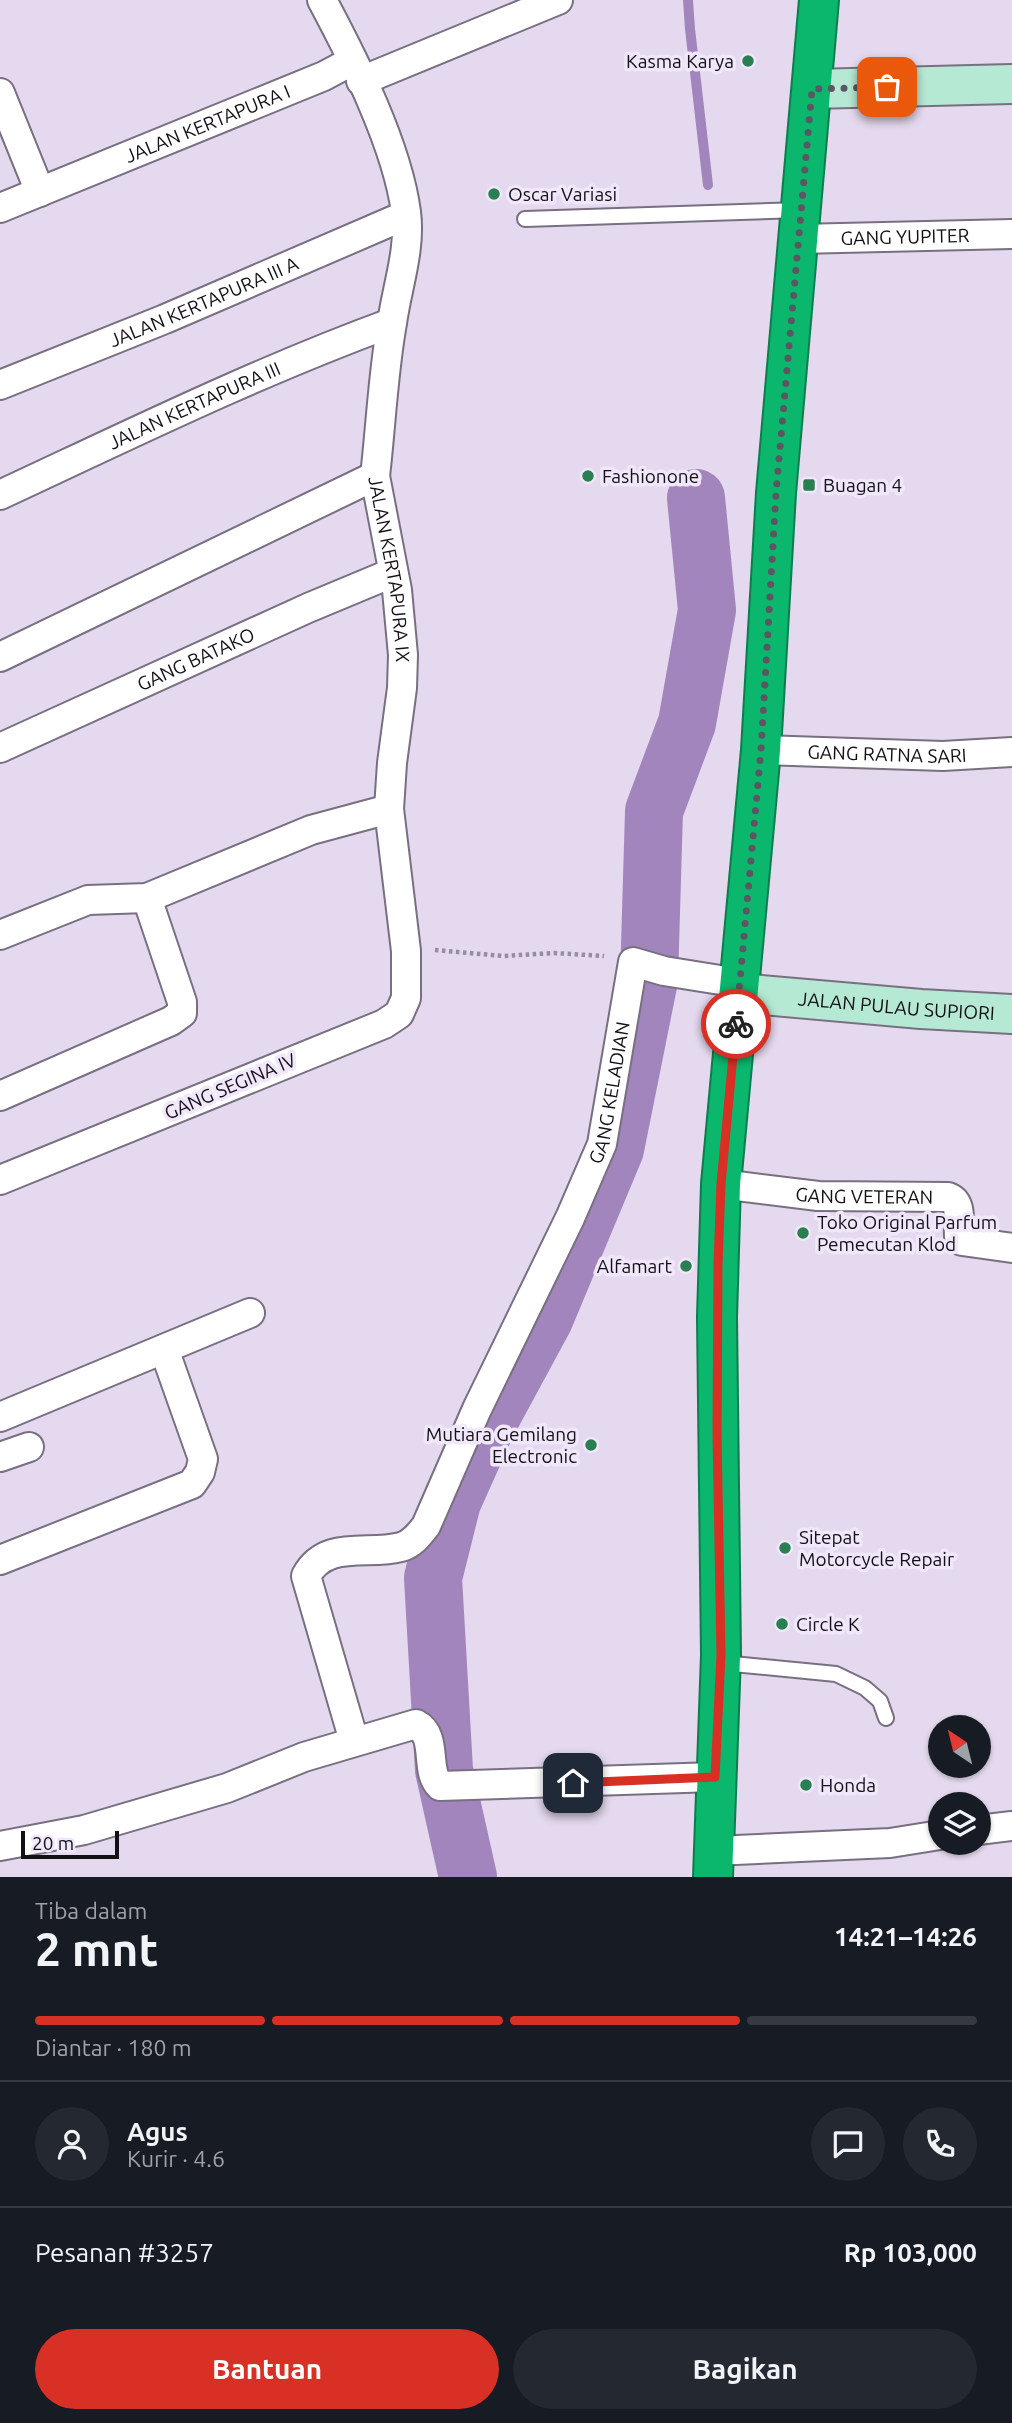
<!DOCTYPE html>
<html lang="id">
<head>
<meta charset="utf-8">
<style>
  body { margin:0; font-family:Ubuntu,sans-serif; background:#242831; color:#f1f3f6; height:100vh; display:flex; flex-direction:column; font-size:26px; white-space:nowrap }
  * { box-sizing:border-box; margin:0 }
  p { font-size:23px; color:#9ea1a6 }
  .icon { flex:none; width:38px; height:38px; fill:none; stroke:currentColor; stroke-width:2; stroke-linecap:round; stroke-linejoin:round }
  .map { position:relative; height:1877px; overflow:hidden }
  .drawer { display:flex; flex-direction:column; background:#171b24; flex:1 }
  .drawer>* { flex:none }
  .needle { width:46px; rotate:325deg }
  .tools { position:absolute; left:928px; top:1715px; display:grid; gap:14px }
  .tools a { display:grid; place-items:center; width:63px; height:63px; border-radius:50%; background:#171b24; box-shadow:0 2px 5px #0004; font-size:35px }
  .scale { position:absolute; left:21px; bottom:18px; width:98px; box-sizing:border-box; padding-left:7px; border:4px solid #131016; border-top:0; font-size:19px; line-height:24px; white-space:nowrap; color:#131016; -webkit-text-stroke:5px #f1e7fb; paint-order:stroke }
  .pin { position:absolute; display:grid; place-items:center; width:60px; height:60px; color:#fff; margin:-30px; border-radius:14px; box-shadow:0 4px 10px #0006 }
  .courier { position:absolute; display:grid; place-items:center; width:70px; height:70px; margin:-35px; border:5px solid #d93025; border-radius:50%; background:#fff; color:#222; box-shadow:0 2px 9px #0007 }
  .head em { font-style:normal; font-weight:700 }
  .head div { display:flex; flex-direction:column-reverse }
  .head { display:flex; align-items:center; justify-content:space-between; height:119px; padding:0 35px }
  h1 { font-size:46px; font-weight:700; line-height:52px }
  .bar { display:grid; grid-template-columns:repeat(4,1fr); gap:10px 7px; align-content:center; height:84px; padding:0 35px }
  .bar i { height:9px; border-radius:5px; background:#363941 }
  .bar .active { background:#d93025 }
  .bar p { grid-column:span 4 }
  .line { display:flex; align-items:center; gap:18px; padding:0 35px; border-top:2px solid #363941 }
  .line div { flex:1 }
  .round { display:grid; place-items:center; flex:none; width:74px; height:74px; border-radius:37px; background:#242831 }
  .button { display:flex; gap:14px; margin-top:auto; padding:14px 35px }
  .button a { flex:1; height:80px; border-radius:42px; background:#d93025; color:#fff; font-size:28px; font-weight:700; line-height:80px; text-align:center }
  .button a+a { background:#242831; color:#f1f3f6 }
  .map>svg:first-child { display:block }
</style>
</head>
<body>
<div class="map">
<svg width="1012" height="1877" viewBox="0 0 1012 1877">
  <rect width="100%" height="100%" fill="#e4d9ee"/>
  <g fill="none" stroke-linecap="round" stroke-linejoin="round">
    <polyline stroke="#a285bc" stroke-width="10" points="688,0 690,29 708,185"/>
    <polyline stroke="#a285bc" stroke-width="58" points="468,1877 444,1770 433,1578 452,1502 485,1428 544,1319 615,1149 649,980 654,811 687,723 707,610 696,498"/>
    <defs>
      <g id="lane">
        <polyline points="525,219 800,210"/>
        <polyline points="725,1658 733,1664 836,1674 865,1688 880,1701 886,1718"/>
      </g>
      <g id="street">
        <path d="M 322,0 C 354,60 397,145 406,212 C 411,249 397,287 392,323 C 383,373 381,425 375,476"/>
        <polyline points="361,81 558,0"/>
        <polyline points="0,93 40,192"/>
        <path id="s1" d="M 0,208 L 324,76 L 352,61"/>
        <path id="s2" d="M 798,239 L 1012,234"/>
        <path id="s3" d="M 0,385 L 165,319 L 406,215"/>
        <path id="s4" d="M 0,495 C 129,435 257,372 391,323"/>
        <path id="s5" d="M 0,657 L 375,476 L 397,590 L 403,655 L 402,688 L 392,763 L 389,809 L 406,951 L 406,998 L 399,1014 L 384,1024 L 0,1180"/>
        <path id="s6" d="M 0,748 L 308,608 L 392,573"/>
        <path id="s7" d="M 761,750 L 943,756 L 1012,752"/>
        <polyline points="0,935 88,900 147,898 311,830 389,809"/>
        <polyline points="0,1096 171,1021 182,1013 182,1002 147,898"/>
        <path id="s8" d="M 721,1184 L 818,1196 L 948,1197 C 963,1202 958,1222 959,1237 L 962,1241 L 1012,1248"/>
        <polyline points="0,1417 250,1313"/>
        <polyline points="0,1457 29,1447"/>
        <polyline points="0,1560 192,1484 200,1472 203,1459 164,1349"/>
        <path id="s9" d="M 354,1741 L 306,1576 C 326,1539 368,1556 401,1547 C 412,1544 419,1535 426,1526 L 477,1409 L 570,1218 L 602,1144 L 633,962 L 664,971 L 739,983"/>
        <polyline points="978,1830 1012,1826"/>
        <path d="M 0,1846 L 84,1830 L 227,1788 L 304,1757 L 416,1724 C 439,1736 424,1771 440,1786 L 715,1777"/>
        <polyline points="713,1851 890,1843 940,1835"/>
      </g>
      <g id="secondary">
        <polyline points="812,89 1012,84"/>
        <path id="s10" d="M 739,993 L 921,1009 L 1012,1014"/>
      </g>
      <polyline id="highway" points="713,1877 721,1655 717,1317 721,1184 761,750 776,493 819,0"/>
    </defs>
    <use href="#lane" stroke="#786f81" stroke-width="18"/>
    <use href="#street" stroke="#786f81" stroke-width="32"/>
    <use href="#secondary" stroke="#786f81" stroke-width="42"/>
    <use href="#highway" stroke="#0d7d4f" stroke-width="42"/>
    <polyline stroke="#968e9e" stroke-width="4.5" stroke-dasharray="3.5 3.5" stroke-linecap="butt" points="435,950 503,956 554,953 604,956"/>
    <use href="#lane" stroke="#fff" stroke-width="14"/>
    <use href="#street" stroke="#fff" stroke-width="28"/>
    <use href="#secondary" stroke="#b6e9d3" stroke-width="38"/>
    <use href="#highway" stroke="#0ab76d" stroke-width="38"/>
  </g>
  <g fill="none" stroke-linecap="round" stroke-linejoin="round">
    <polyline stroke="#5c5662" stroke-width="7" stroke-dasharray="0 12.6" points="736,1024 761,750 776,493 812,89 887,87"/>
    <polyline stroke="#d93025" stroke-width="9" points="573,1783 715,1777 721,1655 717,1434 718,1264 721,1184 736,1024"/>
  </g>
  <g fill="#2a7f52" stroke="#f1e7fb" stroke-width="2.5">
    <circle cx="748" cy="61" r="7"/>
    <circle cx="494" cy="194" r="7"/>
    <circle cx="588" cy="476" r="7"/>
    <rect x="802" y="478" width="14" height="14" rx="3.5"/>
    <circle cx="803" cy="1233" r="7"/>
    <circle cx="686" cy="1266" r="7"/>
    <circle cx="591" cy="1445" r="7"/>
    <circle cx="785" cy="1548" r="7"/>
    <circle cx="782" cy="1624" r="7"/>
    <circle cx="806" cy="1785" r="7"/>
  </g>
  <g text-anchor="middle" stroke-width="7" stroke-linejoin="round" paint-order="stroke">
    <g font-size="19" fill="#131016" stroke="#f1e7fb" text-anchor="start">
      <text x="734" y="68" text-anchor="end">Kasma Karya</text>
      <text x="508" y="201">Oscar Variasi</text>
      <text x="602" y="483">Fashionone</text>
      <text x="823" y="492">Buagan 4</text>
      <text x="817" y="1229">Toko Original Parfum<tspan x="817" dy="22">Pemecutan Klod</tspan></text>
      <text x="672" y="1273" text-anchor="end">Alfamart</text>
      <text x="577" y="1441" text-anchor="end">Mutiara Gemilang<tspan x="577" dy="22">Electronic</tspan></text>
      <text x="799" y="1544">Sitepat<tspan x="799" dy="22">Motorcycle Repair</tspan></text>
      <text x="796" y="1631">Circle K</text>
      <text x="820" y="1792">Honda</text>
    </g>
    <g font-size="19" fill="#131016" stroke="#f1e7fb">
      <text dy="7" stroke="none"><textPath href="#s1" startOffset="224">JALAN KERTAPURA I</textPath></text>
      <text dy="7" stroke="none"><textPath href="#s2" startOffset="107">GANG YUPITER</textPath></text>
      <text dy="7" stroke="none"><textPath href="#s3" startOffset="220">JALAN KERTAPURA III A</textPath></text>
      <text dy="7" stroke="none"><textPath href="#s4" startOffset="214">JALAN KERTAPURA III</textPath></text>
      <text dy="7" stroke="none"><textPath href="#s5" startOffset="511">JALAN KERTAPURA IX</textPath></text>
      <text dy="7" stroke="none"><textPath href="#s6" startOffset="215">GANG BATAKO</textPath></text>
      <text dy="7" stroke="none"><textPath href="#s7" startOffset="126">GANG RATNA SARI</textPath></text>
      <text dy="7" stroke="none"><textPath href="#s10" startOffset="158">JALAN PULAU SUPIORI</textPath></text>
      <text transform="translate(230 1086) rotate(-23)" y="7">GANG SEGINA IV</text>
      <text dy="7" stroke="none"><textPath href="#s9" startOffset="782">GANG KELADIAN</textPath></text>
      <text dy="7" stroke="none"><textPath href="#s8" startOffset="144">GANG VETERAN</textPath></text>
    </g>
  </g>
</svg>
<div class="tools">
<a><svg class="needle" viewBox="-14 -14 28 28"><path d="M0-13l5 13h-10z" fill="#e53935"/><path d="M0 13l5-13h-10z" fill="#9ea1a6"/></svg></a>
<a><svg class="icon" aria-label="layers" viewBox="0 0 24 24"><path d="M12 4l9 5-9 5-9-5zM3 14l9 5 9-5"/></svg></a>
</div>
<div class="scale">20 m</div>
<div class="pin" style="left:887px;top:87px;background:#ea580c"><svg class="icon" aria-label="bag" viewBox="0 0 24 24"><path d="M5 8h14l-1 12H6zM9 8a3 3 0 0 1 6 0"/></svg></div>
<div class="pin" style="left:573px;top:1783px;background:#1f2937"><svg class="icon" aria-label="home" viewBox="0 0 24 24"><path d="M3 11l9-7 9 7M6 9v11h12V9"/></svg></div>
<div class="courier" style="left:736px;top:1024px"><svg class="icon" aria-label="bike" viewBox="0 0 24 24"><circle cx="6" cy="16" r="4"/><circle cx="18" cy="16" r="4"/><path d="M6 16l4-8h5l3 8M10 8l3 8H6M13 5h3"/></svg></div>
</div>
<section class="drawer">
<div class="head"><div><h1>2 mnt</h1><p>Tiba dalam</p></div><em>14:21–14:26</em></div>
<div class="bar"><i class="active"></i><i class="active"></i><i class="active"></i><i></i><p>Diantar · 180 m</p></div>
<div class="line" style="height:126px"><a class="round"><svg class="icon" aria-label="person" viewBox="0 0 24 24"><circle cx="12" cy="8" r="4"/><path d="M4 21q1-7 8-7t8 7"/></svg></a><div><b>Agus</b><p>Kurir · 4.6</p></div><a class="round"><svg class="icon" aria-label="chat" viewBox="0 0 24 24"><path d="M4 5h16v11H9l-5 4z"/></svg></a><a class="round"><svg class="icon" aria-label="phone" viewBox="0 0 24 24"><path d="M5 4h4l2 5-3 2q2 4 5 5l2-3 5 2v4C11 20 4 13 5 4z"/></svg></a></div>
<div class="line" style="height:91px"><div>Pesanan #3257</div><b>Rp 103,000</b></div>
<div class="button"><a>Bantuan</a><a>Bagikan</a></div>
</section>
</body>
</html>
